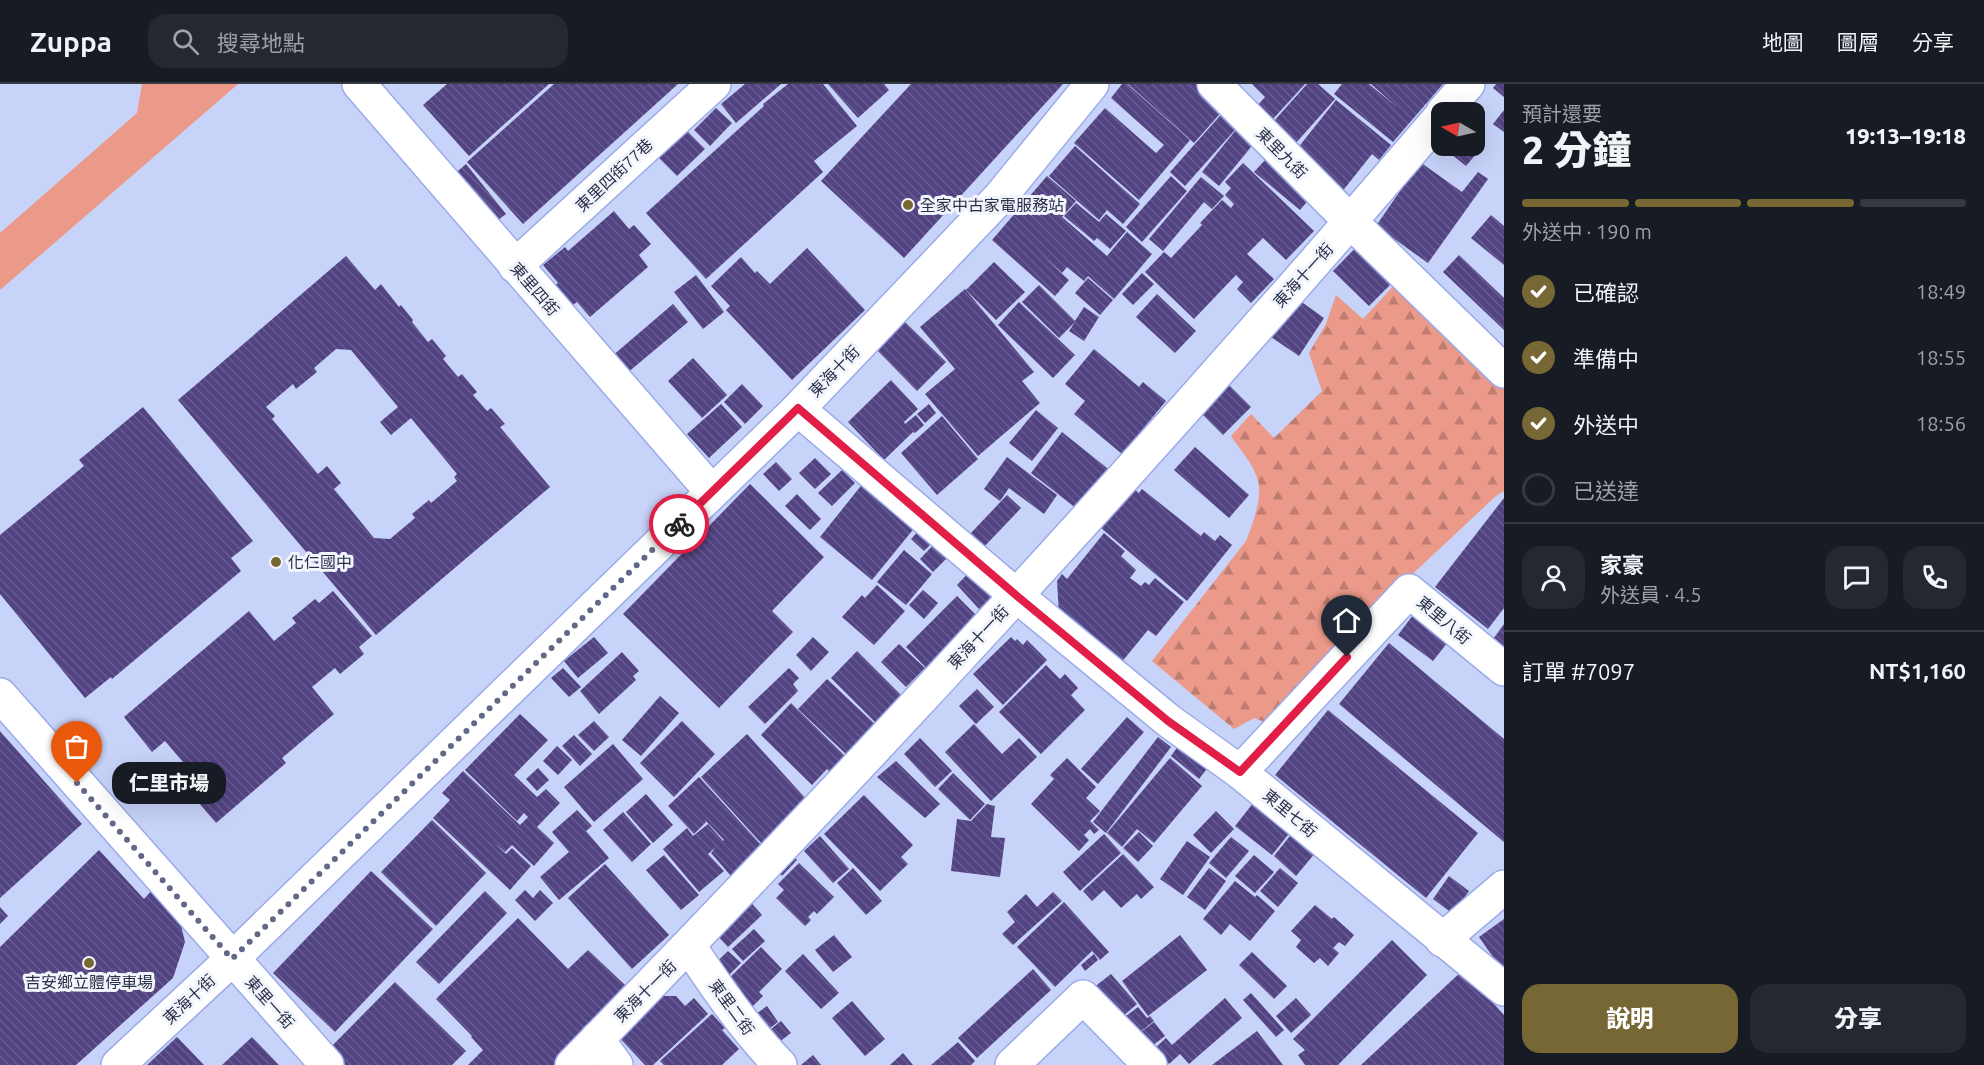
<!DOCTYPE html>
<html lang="zh-TW">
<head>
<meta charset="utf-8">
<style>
  body { margin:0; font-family:Ubuntu,"Noto Sans TC",sans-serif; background:#242831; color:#f1f3f6; height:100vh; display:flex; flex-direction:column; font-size:22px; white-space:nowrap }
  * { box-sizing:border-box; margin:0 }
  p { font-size:20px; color:#9ea1a6 }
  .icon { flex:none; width:33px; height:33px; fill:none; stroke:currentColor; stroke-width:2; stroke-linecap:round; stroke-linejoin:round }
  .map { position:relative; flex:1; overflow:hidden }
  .drawer { display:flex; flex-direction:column; background:#171b24; width:480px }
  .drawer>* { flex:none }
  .needle { width:39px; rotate:279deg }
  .buttons { position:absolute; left:1431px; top:18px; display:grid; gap:12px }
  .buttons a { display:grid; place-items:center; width:54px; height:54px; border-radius:12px; background:#171b24; box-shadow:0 6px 24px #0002; font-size:30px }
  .pin { position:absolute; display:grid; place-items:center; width:51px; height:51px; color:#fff; margin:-62px -26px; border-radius:50% 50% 50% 0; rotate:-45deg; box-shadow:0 0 6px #0007 }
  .pin .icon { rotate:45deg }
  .courier { position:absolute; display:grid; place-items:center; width:60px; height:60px; margin:-30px; border:4px solid #e11d48; border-radius:50%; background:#fff; color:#222; box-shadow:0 2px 8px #0007 }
  .bubble { position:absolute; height:42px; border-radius:18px; background:#171b24; box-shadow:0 6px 24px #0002; font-size:20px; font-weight:800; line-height:42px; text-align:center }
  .summary em { font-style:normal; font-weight:800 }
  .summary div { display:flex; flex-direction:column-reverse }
  .summary { display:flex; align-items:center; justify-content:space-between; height:102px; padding:0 18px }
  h1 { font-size:39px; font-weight:800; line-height:45px }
  .bar { display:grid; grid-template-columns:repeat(4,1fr); gap:9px 6px; align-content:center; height:72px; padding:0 18px }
  .bar i { height:8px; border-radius:4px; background:#363941 }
  .bar .on { background:#766734 }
  .bar p { grid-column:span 4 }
  .line { display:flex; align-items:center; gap:15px; padding:0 18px; border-top:2px solid #363941 }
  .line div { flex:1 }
  .round { display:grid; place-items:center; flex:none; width:63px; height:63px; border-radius:18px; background:#242831 }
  ol { padding:0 18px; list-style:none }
  li { display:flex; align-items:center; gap:18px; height:66px }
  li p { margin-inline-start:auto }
  li .icon { padding:6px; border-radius:50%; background:#766734; color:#fff; stroke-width:4 }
  li:last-child { color:#9ea1a6 }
  li i { width:33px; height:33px; border:3px solid #363941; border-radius:50% }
  .action { display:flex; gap:12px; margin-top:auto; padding:12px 18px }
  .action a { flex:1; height:69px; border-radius:18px; background:#766734; color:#fff; font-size:24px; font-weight:800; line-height:69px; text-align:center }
  .action a+a { background:#242831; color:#f1f3f6 }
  header { display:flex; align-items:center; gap:36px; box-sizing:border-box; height:84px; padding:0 30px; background:#171b24; border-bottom:2px solid #363941 }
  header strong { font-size:28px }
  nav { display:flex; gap:33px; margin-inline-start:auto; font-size:21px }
  .search { width:420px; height:54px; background:#242831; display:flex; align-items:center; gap:15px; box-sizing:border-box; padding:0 21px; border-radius:18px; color:#9ea1a6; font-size:22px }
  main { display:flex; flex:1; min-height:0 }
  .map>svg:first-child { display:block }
</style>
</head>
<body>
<header>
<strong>Zuppa</strong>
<div class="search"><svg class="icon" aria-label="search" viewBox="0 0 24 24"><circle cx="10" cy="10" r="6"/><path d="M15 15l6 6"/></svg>搜尋地點</div>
<nav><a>地圖</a><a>圖層</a><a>分享</a></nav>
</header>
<main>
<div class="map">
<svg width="1504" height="981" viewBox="0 0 1504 981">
  <defs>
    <pattern id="forest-firs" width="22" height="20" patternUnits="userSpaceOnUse" patternTransform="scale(1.5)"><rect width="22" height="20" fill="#eb9988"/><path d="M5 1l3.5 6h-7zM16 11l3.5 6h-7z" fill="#bf7d71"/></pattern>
    <pattern id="building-back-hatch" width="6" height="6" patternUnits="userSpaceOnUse" patternTransform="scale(1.5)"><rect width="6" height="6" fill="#524382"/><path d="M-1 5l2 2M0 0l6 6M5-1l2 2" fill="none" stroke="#685c90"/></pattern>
  </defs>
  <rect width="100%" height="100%" fill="#c8d3fa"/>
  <polygon fill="#eb9988" points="142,0 238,0 0,206 0,149 137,29"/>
  <path fill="url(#forest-firs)" d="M 1398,197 L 1504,298 L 1504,407 L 1496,412 L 1389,512 L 1273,641 L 1254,634 L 1234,645 L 1152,577 L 1246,457 C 1252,442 1263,413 1258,397 C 1254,380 1240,366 1231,352 L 1251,330 L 1274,354 L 1322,307 L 1309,269 L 1326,240 L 1336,211 L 1363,235 Z"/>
  <g fill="url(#building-back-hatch)" fill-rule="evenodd">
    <polygon points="447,0 549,0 469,72 423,21"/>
    <polygon points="554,0 678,0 523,140 467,78"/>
    <polygon points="745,0 781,0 736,39 721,20"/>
    <polygon points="788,0 823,0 857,42 814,77 823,88 706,195 646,129 764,22 763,20"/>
    <polygon points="828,0 884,0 889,6 858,34"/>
    <polygon points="911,0 1063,0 904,174 821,97"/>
    <polygon points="1122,0 1127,0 1190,56 1139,116 1074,59 1105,24 1156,69 1164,61 1111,14"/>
    <polygon points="1128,0 1197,0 1225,24 1194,59"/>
    <polygon points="1252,0 1305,0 1263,46 1248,32 1265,13"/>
    <polygon points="1307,0 1318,0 1335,15 1288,68 1265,47"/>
    <polygon points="1342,0 1369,0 1398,24 1371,0 1443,0 1393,58 1334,10"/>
    <polygon points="1496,0 1504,0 1504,13 1493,4"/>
    <polygon points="1336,16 1391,61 1379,76 1372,70 1341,109 1293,70"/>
    <polygon points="716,24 732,39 710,62 694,46"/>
    <polygon points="1226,25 1241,39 1185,102 1170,88"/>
    <polygon points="1504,26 1504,48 1493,40"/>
    <polygon points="1243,37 1260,52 1219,102 1202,88"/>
    <polygon points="687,47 705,65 677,92 659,74"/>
    <polygon points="1474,57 1482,63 1466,82 1441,62 1474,62"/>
    <polygon points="1075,62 1140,120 1123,140 1107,126 1099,136 1049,92"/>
    <polygon points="1266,75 1311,113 1300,126 1254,88"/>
    <polygon points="1420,78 1462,108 1478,88 1488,95 1428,179 1376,142"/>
    <polygon points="1243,79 1314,147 1286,176 1263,154 1247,170 1274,195 1251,219 1237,205 1243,198 1236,191 1194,235 1145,188 1164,168 1171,174 1202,141 1200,139 1222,116 1231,124 1234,120 1225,111 1231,104 1225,98"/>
    <polygon points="466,80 506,130 489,143 450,94"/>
    <polygon points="1047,92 1076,117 1062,133 1107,172 1127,148 1152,170 1114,215 1088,192 1084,197 1067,183 1062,189 1039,169 1069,196 1055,212 992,156"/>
    <polygon points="1171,92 1187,107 1142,158 1126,143"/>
    <polygon points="1201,93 1224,112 1212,125 1204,118 1163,167 1149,155"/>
    <polygon points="1076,119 1099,138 1106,130 1126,147 1110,165 1097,154 1094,157 1064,132"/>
    <polygon points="614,127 629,145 634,141 651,160 639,171 648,183 590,233 577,218 570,223 553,203 558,199 543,181 565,163 568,167"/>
    <polygon points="1491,131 1504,142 1504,181 1471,154"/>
    <polygon points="1364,155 1392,199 1369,222 1333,187"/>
    <polygon points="807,164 865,226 792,296 726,226 730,222 711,202 741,173 755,189 757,187 770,200"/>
    <polygon points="1459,171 1504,214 1504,246 1443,188"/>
    <path d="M 346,172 L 375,206 L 381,200 L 399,223 L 401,221 L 413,236 L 412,238 L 428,258 L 432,255 L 446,272 L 443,275 L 458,293 L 462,290 L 477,308 L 473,311 L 487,327 L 491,324 L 505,340 L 500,343 L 550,403 L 376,551 L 178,316 ZM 336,265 L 351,266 L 398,323 L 380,338 L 391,351 L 411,334 L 457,390 L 454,393 L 457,397 L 431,419 L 429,416 L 412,430 L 415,434 L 390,455 L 374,454 L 334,405 L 341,399 L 327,382 L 318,390 L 272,335 L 275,332 L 266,323 L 293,300 L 296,305 L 317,288 L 314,284 Z"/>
    <polygon points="994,178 1025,208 996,236 966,206"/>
    <polygon points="1142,189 1154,200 1133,221 1122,210"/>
    <polygon points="696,191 724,228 703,245 674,208"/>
    <polygon points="1088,194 1113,216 1100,231 1075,209"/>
    <polygon points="1039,201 1075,237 1084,223 1099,233 1084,257 1069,247 1075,238 1059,254 1022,218"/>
    <polygon points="965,205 1034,288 1022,297 1040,319 978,372 925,310 955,285 920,243"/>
    <polygon points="1157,210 1196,247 1175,269 1136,233"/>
    <polygon points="1296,214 1324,234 1299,272 1271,253"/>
    <polygon points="1019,218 1075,271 1053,294 998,241"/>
    <polygon points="673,220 688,238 626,290 611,273"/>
    <polygon points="905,238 946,278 917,307 877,266"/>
    <polygon points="1094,265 1139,303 1143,298 1166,317 1122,370 1074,330 1085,317 1065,300"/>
    <polygon points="693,274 727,311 702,334 668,297"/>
    <polygon points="891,296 918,325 904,338 905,340 916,331 924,341 915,349 913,348 884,376 848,338"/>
    <polygon points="742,300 763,322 745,340 724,318"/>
    <polygon points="1228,300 1251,323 1223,351 1200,328"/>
    <polygon points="721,320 742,343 709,374 687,350"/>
    <polygon points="929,320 936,329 925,339 917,330"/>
    <polygon points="143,323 253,457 231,474 241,487 112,595 111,593 85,614 0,510 0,451 84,382 79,376"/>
    <polygon points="1036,326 1058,344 1032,377 1009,359"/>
    <polygon points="942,332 978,375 937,411 901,369"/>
    <polygon points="1062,348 1112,388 1081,428 1031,389"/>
    <polygon points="1195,363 1249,411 1229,434 1174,386"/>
    <polygon points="1007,373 1057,411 1044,430 1009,404 1000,417 984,405"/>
    <polygon points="815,374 831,390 815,405 799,389"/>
    <polygon points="776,378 792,395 779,407 763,390"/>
    <polygon points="842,386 855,399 832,422 818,409"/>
    <polygon points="864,398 916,442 872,496 820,453"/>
    <polygon points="750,400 824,473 772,527 793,548 719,624 623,530"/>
    <polygon points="1133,404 1139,409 1142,405 1201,452 1204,448 1215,457 1220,451 1232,461 1187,517 1101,444"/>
    <polygon points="797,410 821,435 810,446 785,422"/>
    <polygon points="1007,411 1021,424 983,464 970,450"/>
    <polygon points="1504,414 1504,524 1488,545 1435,503"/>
    <polygon points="923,442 936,455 924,467 911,455"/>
    <polygon points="1104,449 1125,467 1121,472 1136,486 1130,494 1141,502 1145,498 1149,501 1155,494 1184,518 1156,552 1148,546 1116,585 1059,531 1057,497 1062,490 1067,495"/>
    <polygon points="939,455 952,469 933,488 920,475"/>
    <polygon points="904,466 932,490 906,521 877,498"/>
    <polygon points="975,482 999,506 979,525 957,501"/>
    <polygon points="877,501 905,527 874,561 842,533 862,511 865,514"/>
    <polygon points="923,506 938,519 924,535 909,521"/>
    <polygon points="333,507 372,552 359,563 364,570 340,590 335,584 312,603 334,630 282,674 286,679 216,739 193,712 186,718 177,708 195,692 165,657 152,668 124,633 249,527 274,557 296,539 292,534 315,515 319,519"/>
    <polygon points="957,512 978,533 927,585 906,563"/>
    <polygon points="1416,527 1451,554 1433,577 1398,551"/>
    <polygon points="1504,540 1504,567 1491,558"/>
    <polygon points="594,553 608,569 578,594 564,577"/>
    <polygon points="813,553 829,568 811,587 796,571"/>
    <polygon points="1011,553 1015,557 1017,555 1023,561 1027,556 1047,576 1003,621 973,590"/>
    <polygon points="1389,559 1504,655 1504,758 1339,620"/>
    <polygon points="899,560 925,584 906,603 881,578"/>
    <polygon points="857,567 903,613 877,640 831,594"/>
    <polygon points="622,568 639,587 633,592 636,596 599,630 580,607"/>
    <polygon points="1046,581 1060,595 1065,590 1078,604 1071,611 1085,626 1041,670 999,628"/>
    <polygon points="563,584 581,603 569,613 551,594"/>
    <polygon points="789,584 799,594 793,600 798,607 765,640 748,623"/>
    <polygon points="827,595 877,642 848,672 798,625"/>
    <polygon points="977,605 994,623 976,640 959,622"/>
    <polygon points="660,612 679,629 641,672 622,656"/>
    <polygon points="791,619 847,674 832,690 827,685 812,701 761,651"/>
    <polygon points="1328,626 1478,749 1426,814 1275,691"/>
    <polygon points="520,630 548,656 514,691 537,713 546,705 560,719 537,743 554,759 534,782 512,761 505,768 493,758 506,770 512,764 531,782 510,806 433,734 450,716 442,709 463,687 520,741 528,733 524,729 517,737 465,686"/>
    <polygon points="1127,633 1144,648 1098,700 1081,685"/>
    <polygon points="594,637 609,653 594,667 578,651"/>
    <polygon points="682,637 715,670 674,713 640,679"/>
    <polygon points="974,640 1002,670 1019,654 1037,673 991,717 945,668"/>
    <polygon points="0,647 82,740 0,814"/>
    <polygon points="747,650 808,717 762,760 701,693"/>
    <polygon points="574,651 592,670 580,682 562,662"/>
    <polygon points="1158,653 1171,663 1106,749 1093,738"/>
    <polygon points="920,654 952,687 935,703 904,670"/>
    <polygon points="1184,654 1213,677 1199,695 1171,672"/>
    <polygon points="613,660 643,695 594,738 564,703"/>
    <polygon points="557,662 572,676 558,691 543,677"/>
    <polygon points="1067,674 1096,703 1086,714 1100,727 1090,737 1099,746 1094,750 1090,745 1084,751 1089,756 1079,767 1031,720 1054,695 1050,691"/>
    <polygon points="1170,674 1202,702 1154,759 1137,745 1122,763 1107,749"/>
    <polygon points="896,677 940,720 925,734 877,693"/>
    <polygon points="538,684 549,696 537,707 526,695"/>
    <polygon points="953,689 985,720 970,736 938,705"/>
    <polygon points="699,693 763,763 731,792 711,769 716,763 708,770 724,787 699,808 663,765 687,744 693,752 708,740 723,757 724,756 704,735 706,738 694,750 668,722"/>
    <polygon points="646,710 673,741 653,759 626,728"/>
    <polygon points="864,711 913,761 901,773 908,780 880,807 824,750"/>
    <polygon points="1254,718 1291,747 1272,771 1235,742"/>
    <polygon points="987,720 995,722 991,753 1005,754 1000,793 951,787 957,735 971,737"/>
    <polygon points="577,726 592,742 586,747 609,774 559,816 540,793 569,768 552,748"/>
    <polygon points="1216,727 1234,745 1211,769 1193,751"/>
    <polygon points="623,728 651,760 632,778 603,746"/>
    <polygon points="432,736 486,789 436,842 381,788"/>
    <polygon points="1139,748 1153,762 1138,778 1123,764"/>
    <polygon points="1293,748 1316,768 1296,792 1274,772"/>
    <polygon points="1104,750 1121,769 1080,807 1063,788"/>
    <polygon points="820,752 849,785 833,799 804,767"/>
    <polygon points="1231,753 1249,767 1226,794 1209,779"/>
    <polygon points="1187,757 1210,773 1183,811 1160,795"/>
    <polygon points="99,766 144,815 154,804 179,833 185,858 173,894 76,981 0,981 0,863"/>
    <polygon points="790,768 797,776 782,792 775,785"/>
    <polygon points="1123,770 1154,803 1141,815 1137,810 1121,824 1104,806 1092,817 1083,807"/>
    <polygon points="664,771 699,811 681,826 646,786"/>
    <polygon points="1254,771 1274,788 1255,809 1235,792"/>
    <polygon points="799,779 834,813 817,830 814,827 808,833 811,836 805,842 776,814 784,806 778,800"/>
    <polygon points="605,780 669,851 632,885 568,814"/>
    <polygon points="853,784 882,817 866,831 837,799"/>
    <polygon points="1209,784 1226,797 1205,826 1187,813"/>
    <polygon points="1280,784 1298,799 1278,823 1260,807"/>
    <polygon points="371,787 433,845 335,948 273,889"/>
    <polygon points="1449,792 1469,807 1453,830 1433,815"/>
    <polygon points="1235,797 1255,813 1257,811 1275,827 1250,857 1230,840 1221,851 1203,835"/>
    <polygon points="525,806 533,814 540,806 553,819 535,837 515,816"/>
    <polygon points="485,807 507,829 439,900 416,878"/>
    <polygon points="1053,808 1062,817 1013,861 1002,850 1015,838 1007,828 1026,810 1037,823"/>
    <polygon points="747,814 762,831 728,863 713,847"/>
    <polygon points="1064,818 1109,868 1100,876 1092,867 1055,903 1017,863"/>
    <polygon points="1315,821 1332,835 1334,833 1354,851 1345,862 1339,858 1333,864 1339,869 1328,882 1320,874 1314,879 1296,863 1301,856 1291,847"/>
    <polygon points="0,823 8,832 0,840"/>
    <polygon points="518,834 568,885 588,866 625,901 617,910 621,914 565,981 468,981 483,966 471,953 472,952 436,915"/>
    <polygon points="1504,835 1504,889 1479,853"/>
    <polygon points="754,845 765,857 743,877 732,865"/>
    <polygon points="834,851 852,873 833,888 815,866"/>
    <polygon points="1180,851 1207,886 1148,932 1122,897"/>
    <polygon points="1392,856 1427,891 1338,981 1305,981 1298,971 1305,966 1293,955"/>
    <polygon points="761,863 782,885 759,908 763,912 746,929 721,902"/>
    <polygon points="728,867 741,879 722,898 709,885"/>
    <polygon points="1252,868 1287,902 1274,915 1239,881"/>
    <polygon points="803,870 839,909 821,925 785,887"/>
    <polygon points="1094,870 1098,876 1085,887 1081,881"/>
    <polygon points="1033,885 1051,906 977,974 958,954"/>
    <polygon points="1463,886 1504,931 1504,981 1361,981"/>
    <polygon points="1111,890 1137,920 1122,933 1093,904"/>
    <polygon points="395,898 466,967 452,981 336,981 324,970"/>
    <polygon points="1251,909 1284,946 1276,953 1243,916"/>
    <polygon points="661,912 676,912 685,922 694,914 708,930 653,981 645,981 616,950"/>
    <polygon points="1225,914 1242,934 1189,980 1180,970 1169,980 1155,964 1166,954 1172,961"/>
    <polygon points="1296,914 1311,931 1291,949 1276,932"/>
    <polygon points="852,917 885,955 865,972 832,934"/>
    <polygon points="767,922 778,938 758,953 746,937"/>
    <polygon points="1138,923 1147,934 1150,932 1154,937 1139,949 1126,932"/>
    <polygon points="712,930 725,944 722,946 739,965 722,981 664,981 660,977"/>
    <polygon points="781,937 791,949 770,965 761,953"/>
    <polygon points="1154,938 1165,952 1152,962 1141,948"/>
    <polygon points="1257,947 1283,981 1212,981"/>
    <polygon points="177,953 204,981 147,981"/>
    <polygon points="252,953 279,981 222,981"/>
    <polygon points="958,958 975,977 971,981 931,981"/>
    <polygon points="903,969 913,981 890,981"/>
    <polygon points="813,971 821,981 801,981"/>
  </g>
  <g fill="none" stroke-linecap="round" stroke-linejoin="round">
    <defs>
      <g id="minor">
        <polyline points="359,0 712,408"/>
        <polyline points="1214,0 1350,137 1504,287"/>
        <polyline points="1443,28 1468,0"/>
        <polyline points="515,182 714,0"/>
        <polyline points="798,325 1017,512 1169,637 1240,688 1504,905"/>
        <polyline points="0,611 327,981"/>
        <polyline points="1240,688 1409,507 1504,585"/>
        <polyline points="1442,856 1504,803"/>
        <path d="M 689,862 C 717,904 745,945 780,981"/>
        <polyline points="597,955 616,981"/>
        <polyline points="118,981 232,875 798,325 1000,113 1092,0"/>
        <path d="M 572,981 C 872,674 1163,357 1442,31"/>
        <polyline points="1012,981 1083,913 1150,981"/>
      </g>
    </defs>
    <use href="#minor" stroke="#9babe9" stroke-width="36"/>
    <use href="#minor" stroke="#fff" stroke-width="33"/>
  </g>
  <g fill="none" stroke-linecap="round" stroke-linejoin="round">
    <polyline stroke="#616987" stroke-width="6" stroke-dasharray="0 10.8" points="77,699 232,875 679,440"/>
    <polyline stroke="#e11d48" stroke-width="8" points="679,440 798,324 1017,512 1168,637 1240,688 1347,573"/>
  </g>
  <g fill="#766734" stroke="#f3f5fc" stroke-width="2">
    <circle cx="908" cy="121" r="6"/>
    <circle cx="276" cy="478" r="6"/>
    <circle cx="89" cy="879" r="6"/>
  </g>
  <g text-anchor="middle" stroke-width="6" stroke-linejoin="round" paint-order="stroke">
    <g font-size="16" fill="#2a3049" stroke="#f3f5fc">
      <text transform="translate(1282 69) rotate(45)" y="6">東里九街</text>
      <text transform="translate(614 91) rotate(-43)" y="6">東里四街77巷</text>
      <text transform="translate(1303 191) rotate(-48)" y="6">東海十一街</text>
      <text transform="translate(535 205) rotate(49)" y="6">東里四街</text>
      <text transform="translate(834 287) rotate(-46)" y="6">東海十街</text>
      <text transform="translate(1444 536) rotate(40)" y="6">東里八街</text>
      <text transform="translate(978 553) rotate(-47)" y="6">東海十一街</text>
      <text transform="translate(1290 729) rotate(40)" y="6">東里七街</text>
      <text transform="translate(645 907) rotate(-45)" y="6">東海十一街</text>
      <text transform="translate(189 915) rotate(-43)" y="6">東海十街</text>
      <text transform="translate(270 918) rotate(48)" y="6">東里一街</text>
      <text transform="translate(732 923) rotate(54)" y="6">東里二街</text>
    </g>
    <g font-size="16" fill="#2a3049" stroke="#f3f5fc" text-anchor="start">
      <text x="920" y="127">全家中古家電服務站</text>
      <text x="288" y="484">化仁國中</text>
      <text x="89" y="904" text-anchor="middle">吉安鄉立體停車場</text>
    </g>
  </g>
</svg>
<div class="buttons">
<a><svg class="needle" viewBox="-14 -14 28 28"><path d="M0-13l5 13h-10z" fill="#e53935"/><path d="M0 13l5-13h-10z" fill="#9ea1a6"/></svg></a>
</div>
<div class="pin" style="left:77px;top:699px;background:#ea580c"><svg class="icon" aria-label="bag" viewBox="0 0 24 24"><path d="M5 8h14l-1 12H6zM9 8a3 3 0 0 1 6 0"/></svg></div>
<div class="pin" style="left:1347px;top:573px;background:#1f2937"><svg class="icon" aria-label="home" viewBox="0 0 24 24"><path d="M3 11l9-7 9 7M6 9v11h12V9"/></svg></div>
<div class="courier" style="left:679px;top:440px"><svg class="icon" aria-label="bike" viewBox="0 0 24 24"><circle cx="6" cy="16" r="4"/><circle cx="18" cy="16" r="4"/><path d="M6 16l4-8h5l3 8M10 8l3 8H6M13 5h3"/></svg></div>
<div class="bubble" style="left:112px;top:678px;width:114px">仁里市場</div>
</div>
<section class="drawer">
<div class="summary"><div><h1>2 分鐘</h1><p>預計還要</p></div><em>19:13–19:18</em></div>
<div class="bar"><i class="on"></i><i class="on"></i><i class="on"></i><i></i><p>外送中 · 190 m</p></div>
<ol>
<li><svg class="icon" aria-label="check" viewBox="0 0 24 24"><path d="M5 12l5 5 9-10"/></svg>已確認<p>18:49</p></li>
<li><svg class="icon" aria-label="check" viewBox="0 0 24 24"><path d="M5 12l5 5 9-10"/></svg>準備中<p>18:55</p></li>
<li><svg class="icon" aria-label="check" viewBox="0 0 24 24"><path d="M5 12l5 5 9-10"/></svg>外送中<p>18:56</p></li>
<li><i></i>已送達</li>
</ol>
<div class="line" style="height:108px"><a class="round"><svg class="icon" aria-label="person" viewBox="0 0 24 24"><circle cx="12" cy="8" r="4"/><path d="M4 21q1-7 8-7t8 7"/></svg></a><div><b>家豪</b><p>外送員 · 4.5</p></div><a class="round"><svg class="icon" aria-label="chat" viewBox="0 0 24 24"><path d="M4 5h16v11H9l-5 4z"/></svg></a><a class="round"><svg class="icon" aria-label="phone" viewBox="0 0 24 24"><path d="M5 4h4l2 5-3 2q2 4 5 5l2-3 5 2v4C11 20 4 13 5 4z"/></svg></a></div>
<div class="line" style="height:78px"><div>訂單 #7097</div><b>NT$1,160</b></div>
<div class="action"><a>說明</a><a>分享</a></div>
</section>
</main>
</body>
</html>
